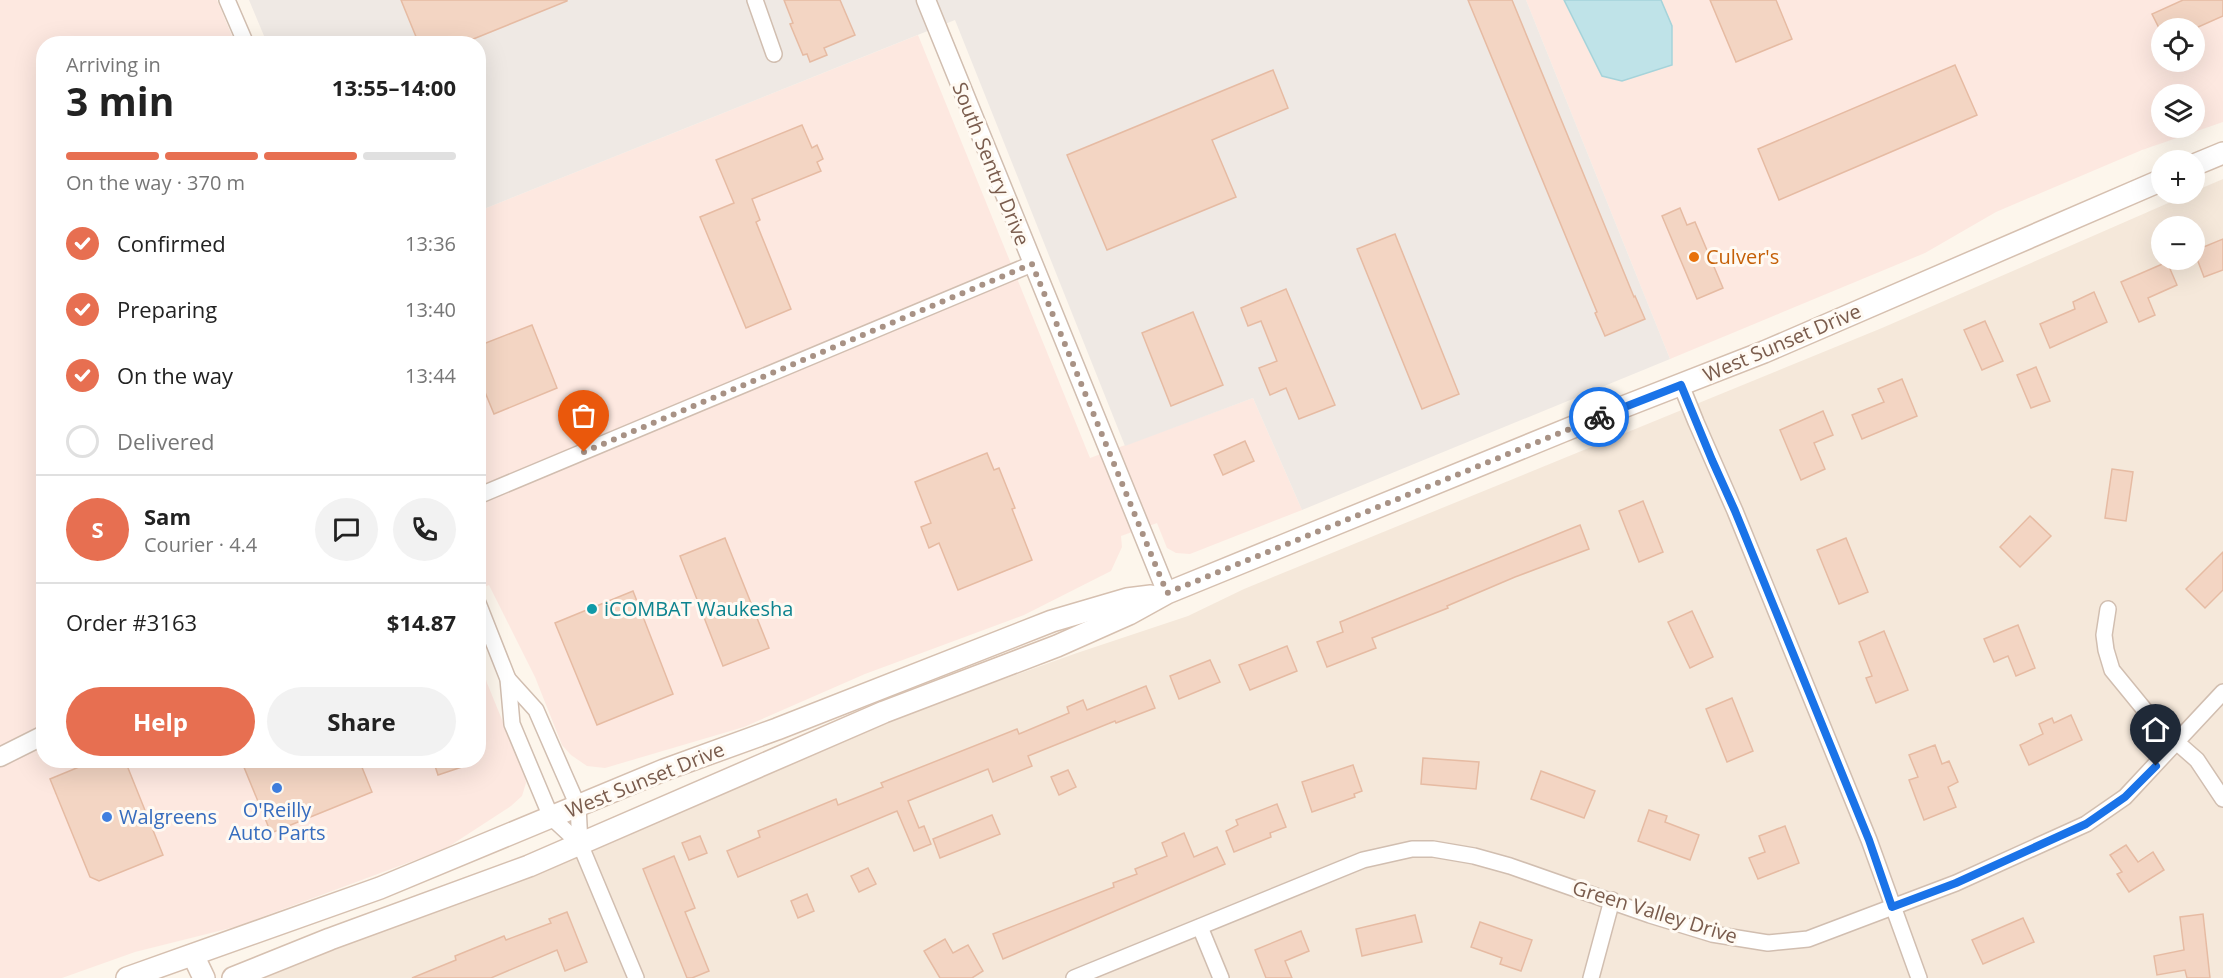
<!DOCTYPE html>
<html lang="en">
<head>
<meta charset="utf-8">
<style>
  body { margin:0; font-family:"Open Sans",sans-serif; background:#f2f2f2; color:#222; height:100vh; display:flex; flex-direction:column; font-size:22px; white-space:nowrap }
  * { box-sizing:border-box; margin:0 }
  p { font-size:20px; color:#767676 }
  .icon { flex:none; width:33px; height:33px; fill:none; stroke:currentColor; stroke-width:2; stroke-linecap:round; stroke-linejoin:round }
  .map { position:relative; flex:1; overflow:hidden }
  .details { position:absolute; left:36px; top:36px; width:450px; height:732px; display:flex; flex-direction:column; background:#fff; border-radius:24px; box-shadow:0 6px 24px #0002 }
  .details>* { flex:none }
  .controls { position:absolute; left:2151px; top:18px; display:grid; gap:12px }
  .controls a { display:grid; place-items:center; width:54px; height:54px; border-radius:50%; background:#fff; box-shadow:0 6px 24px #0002; font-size:30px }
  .pin { position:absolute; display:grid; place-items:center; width:51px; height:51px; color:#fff; margin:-62px -26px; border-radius:50% 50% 50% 0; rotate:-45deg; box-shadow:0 0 6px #0007 }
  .pin .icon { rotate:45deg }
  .courier { position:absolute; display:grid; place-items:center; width:60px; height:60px; margin:-30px; border:4px solid #1a73e8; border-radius:50%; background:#fff; color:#222; box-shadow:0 2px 8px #0007 }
  .headline em { font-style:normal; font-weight:700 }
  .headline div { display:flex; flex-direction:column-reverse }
  .headline { display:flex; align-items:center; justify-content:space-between; height:102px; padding:0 30px }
  h1 { font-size:39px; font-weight:700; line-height:45px }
  .bar { display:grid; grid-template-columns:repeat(4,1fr); gap:9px 6px; align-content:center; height:72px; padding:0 30px }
  .bar i { height:8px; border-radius:4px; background:#e0e0e0 }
  .bar .current { background:#e76f51 }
  .bar p { grid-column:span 4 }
  .line { display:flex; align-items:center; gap:15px; padding:0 30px; border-top:2px solid #e0e0e0 }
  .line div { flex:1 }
  .round { display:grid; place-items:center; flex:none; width:63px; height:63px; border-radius:32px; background:#f2f2f2 }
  ol { padding:0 30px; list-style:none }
  li { display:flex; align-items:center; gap:18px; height:66px }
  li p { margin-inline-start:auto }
  li .icon { padding:6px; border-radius:50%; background:#e76f51; color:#fff; stroke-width:4 }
  li:last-child { color:#767676 }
  li i { width:33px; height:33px; border:3px solid #e0e0e0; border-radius:50% }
  .primary-button { display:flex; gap:12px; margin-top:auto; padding:12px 30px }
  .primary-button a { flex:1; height:69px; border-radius:36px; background:#e76f51; color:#fff; font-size:24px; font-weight:700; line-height:69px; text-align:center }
  .primary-button a+a { background:#f2f2f2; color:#222 }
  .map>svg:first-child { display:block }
</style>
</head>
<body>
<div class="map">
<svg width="2223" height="978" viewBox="0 0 2223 978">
  <rect width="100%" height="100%" fill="#fdf6ec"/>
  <path fill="#f5e8da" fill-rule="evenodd" d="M 2223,179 L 2223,978 L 259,978 L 365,934 L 516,881 L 817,753 L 881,723 L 1077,653 L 1188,616 L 1244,589 L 1882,328 L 2189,194 L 2194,194 L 2195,191 ZM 2162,226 L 2194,226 L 2194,260 L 2162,260 Z"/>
  <g fill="#fde8e0" fill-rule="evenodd">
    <polygon points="0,0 217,0 235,43 44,44 44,760 478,760 479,655 487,683 525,776 526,783 522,796 511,806 445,849 235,927 135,952 62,978 0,978"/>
    <path d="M 1526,0 L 2223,0 L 2223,122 L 2142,150 L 1996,212 L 1925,253 L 1670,359 ZM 2162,28 L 2194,28 L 2194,62 L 2162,62 ZM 2162,94 L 2194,94 L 2194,128 L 2162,128 Z"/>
    <polygon points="918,35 1090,458 1253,398 1302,510 1190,554 1176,553 1167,548 1157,523 1121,536 1122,547 1111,571 1024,615 865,674 744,727 605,768 587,766 571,755 562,745 535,677 489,585 479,589 479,211"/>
  </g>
  <polygon fill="#efe9e4" points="249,0 1526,0 1670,359 1302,510 1253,398 1125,446 955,20 479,211 478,44 267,43"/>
  <polygon fill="#bfe3e8" stroke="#a5d3da" stroke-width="1.5" points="1564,0 1661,0 1672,26 1672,65 1622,81 1602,76"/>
  <g fill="#f3d5c3" stroke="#e6bba3" stroke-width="1.5">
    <polygon points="401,0 567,0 567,1 461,44 419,44"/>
    <polygon points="784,0 840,0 855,35 824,48 827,55 810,62 807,54 803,55 790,24 793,23"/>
    <polygon points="1468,0 1512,0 1634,297 1635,296 1645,319 1605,336 1595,313 1597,312"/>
    <polygon points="1710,0 1776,0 1792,39 1736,62"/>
    <polygon points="2183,0 2223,0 2223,16 2196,28 2159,28 2152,14"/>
    <polygon points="1955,65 1977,115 1779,200 1758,149"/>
    <polygon points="1273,70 1288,108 1212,140 1236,197 1107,250 1067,155"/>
    <polygon points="802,125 812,148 817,145 823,159 817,162 821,171 752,199 760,220 756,222 791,309 746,328 700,217 734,203 716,160"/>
    <polygon points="1680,208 1687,225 1695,222 1723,288 1697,299 1662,216"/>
    <polygon points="1395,234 1459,394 1422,409 1357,249"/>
    <polygon points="2223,239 2223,270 2204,277 2194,251"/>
    <polygon points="2167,262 2177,285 2148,298 2155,315 2139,322 2121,282"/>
    <polygon points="1286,289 1335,405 1299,419 1286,388 1270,395 1259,368 1277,361 1261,321 1248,326 1241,308"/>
    <polygon points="2094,292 2107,322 2050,348 2040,324 2075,309 2073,302"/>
    <polygon points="1193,312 1223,385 1171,406 1142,333"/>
    <polygon points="1985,321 2003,361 1982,370 1964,330"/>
    <polygon points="532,325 557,388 494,414 478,375 478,346"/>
    <polygon points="2036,367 2050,401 2031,408 2017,375"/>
    <polygon points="1902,379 1917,416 1862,439 1852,415 1884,402 1878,389"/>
    <polygon points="1823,411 1833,435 1814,443 1825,469 1801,480 1780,430"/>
    <polygon points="1245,441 1254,461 1223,475 1214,455"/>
    <polygon points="987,453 994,470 999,468 1015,508 1012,509 1032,560 958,590 939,543 929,548 921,527 931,523 915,482"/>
    <polygon points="2112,469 2133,472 2126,521 2105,518"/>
    <polygon points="1643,501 1663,552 1639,562 1619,511"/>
    <polygon points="2030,516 2051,536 2020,567 2000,547"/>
    <polygon points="1580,525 1589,549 1515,577 1447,606 1448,608 1372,638 1376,648 1327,667 1317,642 1343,632 1340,622"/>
    <polygon points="725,538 769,648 723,666 680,556"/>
    <polygon points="1846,538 1868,592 1839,604 1817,550"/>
    <polygon points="2223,552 2223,590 2205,608 2186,589"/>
    <polygon points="633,591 673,694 597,725 555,623"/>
    <polygon points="1692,611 1713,657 1690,668 1668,622"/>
    <polygon points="2018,625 2035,668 2016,676 2008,656 1994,662 1984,639"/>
    <polygon points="1884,631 1908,690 1876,703 1866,678 1872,676 1859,642"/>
    <polygon points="1287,646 1297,671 1250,690 1239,665"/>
    <polygon points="1210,660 1220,682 1179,699 1170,676"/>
    <polygon points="1146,686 1155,708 1116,723 1115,721 1028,756 1032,766 993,782 988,769 908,801 919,828 924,826 931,844 914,851 897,811 738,877 727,851 760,837 758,831 836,799 838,805 883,787 881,783 1017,729 1019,734 1069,713 1067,707 1083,700 1087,710"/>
    <polygon points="1732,698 1753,751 1727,762 1706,709"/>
    <polygon points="2071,715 2082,740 2029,765 2020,745 2043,734 2039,724 2052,718 2054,723"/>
    <polygon points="1935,745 1942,764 1949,761 1958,782 1948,787 1956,807 1924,820 1909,780 1918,777 1909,755"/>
    <polygon points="1423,758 1479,762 1476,789 1421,784"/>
    <polygon points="96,760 131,760 128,768 163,855 99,881 90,877 50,779"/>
    <polygon points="241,760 359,760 372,792 271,833"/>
    <polygon points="433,760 474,760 474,763 438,775"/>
    <polygon points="1353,765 1362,791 1354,794 1355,797 1312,812 1302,782"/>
    <polygon points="1068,770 1076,787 1059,795 1051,777"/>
    <polygon points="1541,771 1595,791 1584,818 1531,799"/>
    <polygon points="1277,804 1286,827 1270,833 1271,837 1234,852 1226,831 1238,825 1236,820"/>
    <polygon points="1649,810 1667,816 1665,822 1699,835 1690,860 1638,841"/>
    <polygon points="992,815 1000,834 940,858 933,839"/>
    <polygon points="1785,826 1799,863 1758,879 1749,858 1765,852 1759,836"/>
    <polygon points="1184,833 1194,857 1217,847 1225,864 1003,959 993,934 1114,887 1113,883 1137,874 1135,869 1167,856 1162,843"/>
    <polygon points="700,836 707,853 689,860 682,843"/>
    <polygon points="2126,845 2138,862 2153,852 2164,870 2129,892 2117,874 2122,872 2110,855"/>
    <polygon points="674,856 695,908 685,912 709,971 692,978 687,978 643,869"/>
    <polygon points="868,868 876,884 859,892 851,876"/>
    <polygon points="807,894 814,911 798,918 791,901"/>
    <polygon points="567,912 587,962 565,971 557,950 491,978 412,978 456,960 455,956 504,936 506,940 551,923 549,919"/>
    <polygon points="2203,914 2210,978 2187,978 2185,970 2157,975 2154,956 2184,950 2180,917"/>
    <polygon points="1415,915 1422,942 1362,956 1356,929"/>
    <polygon points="2023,918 2034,942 1983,964 1972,940"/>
    <polygon points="1480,922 1532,940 1521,971 1500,964 1502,958 1471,947"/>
    <polygon points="1301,931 1309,951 1285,961 1292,978 1266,978 1255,950"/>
    <polygon points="945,939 953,953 968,945 983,971 972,978 940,978 924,951"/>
  </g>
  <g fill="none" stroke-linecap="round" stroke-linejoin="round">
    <defs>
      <g id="minor">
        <polyline points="227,0 246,44"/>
        <polyline points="755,0 774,54"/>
        <polyline points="1681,385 1696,422 1735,511 1869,840 1919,978"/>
        <polyline points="478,496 1032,264"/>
        <polyline points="478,603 508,679 512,724 551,817 580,844"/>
        <polyline points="2108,609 2104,635 2106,650 2112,670 2157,725 2197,760 2223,799"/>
        <polyline points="508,679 536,710 563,772 578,806 580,844 636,978"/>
        <polyline points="1200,927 1221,978"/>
        <polyline points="1074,978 1363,860 1412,849 1433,849 1474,856 1510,866 1650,915 1712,934 1768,943 1808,939 1956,883 2086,824 2125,797 2223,692"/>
        <polyline points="1591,978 1612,900"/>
      </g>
      <g id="tertiary">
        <polyline points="926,0 1167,593"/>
        <polyline points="0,757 44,735"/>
      </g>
      <g id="secondary">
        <polyline points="2194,165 2223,153"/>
        <polyline points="193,955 204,978"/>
        <polyline points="127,978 380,888 664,770 777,729 1052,621 1127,599 1151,596"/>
        <polyline points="233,978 330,939 529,866 884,712 1057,646 1129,614 1167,593 1600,416 1764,352 2162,180"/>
      </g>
    </defs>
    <use href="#minor" stroke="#d1beb0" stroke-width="18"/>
    <use href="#tertiary" stroke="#d1beb0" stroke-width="21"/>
    <use href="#secondary" stroke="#d6c0b0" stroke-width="24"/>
    <use href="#minor" stroke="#fff" stroke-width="15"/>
    <use href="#tertiary" stroke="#fff" stroke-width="18"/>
    <use href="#secondary" stroke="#fff" stroke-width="21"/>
  </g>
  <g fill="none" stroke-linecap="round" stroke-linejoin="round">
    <polyline stroke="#a89285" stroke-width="6" stroke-dasharray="0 10.8" points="584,452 1032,264 1167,593 1599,417"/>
    <polyline stroke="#1a73e8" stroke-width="8" points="1599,417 1681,385 1712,460 1735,511 1869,840 1892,907 1956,883 2086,824 2125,797 2156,766"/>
  </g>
  <circle fill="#e8710a" stroke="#fffaf3" stroke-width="2" cx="1694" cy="257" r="6"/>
  <circle fill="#0f9aa8" stroke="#fffaf3" stroke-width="2" cx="592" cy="609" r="6"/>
  <g fill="#3f7fe0" stroke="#fffaf3" stroke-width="2">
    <circle cx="277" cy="788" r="6"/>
    <circle cx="107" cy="817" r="6"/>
  </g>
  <g text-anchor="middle" stroke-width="6" stroke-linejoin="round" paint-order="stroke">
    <g font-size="20" fill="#7a5c4d" stroke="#fffaf3">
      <text transform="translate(991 164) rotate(68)" y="7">South Sentry Drive</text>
      <text transform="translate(1782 343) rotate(-23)" y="7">West Sunset Drive</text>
      <text transform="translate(645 780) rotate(-22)" y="7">West Sunset Drive</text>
      <text transform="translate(1655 912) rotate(17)" y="7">Green Valley Drive</text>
    </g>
    <g font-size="20" fill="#c56008" stroke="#fffaf3" text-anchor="start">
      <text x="1706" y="264">Culver's</text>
    </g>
    <g font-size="20" fill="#0d838f" stroke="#fffaf3" text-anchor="start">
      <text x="604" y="616">iCOMBAT Waukesha</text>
    </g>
    <g font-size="20" fill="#366cbe" stroke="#fffaf3">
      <text x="277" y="817">O'Reilly<tspan x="277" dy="23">Auto Parts</tspan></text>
      <text x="119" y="824" text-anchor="start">Walgreens</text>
    </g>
  </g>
</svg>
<div class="controls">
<a><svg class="icon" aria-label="locate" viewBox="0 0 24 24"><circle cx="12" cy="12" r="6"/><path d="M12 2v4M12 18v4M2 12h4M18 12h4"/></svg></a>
<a><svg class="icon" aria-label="layers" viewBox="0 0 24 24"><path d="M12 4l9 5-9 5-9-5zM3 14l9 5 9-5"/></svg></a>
<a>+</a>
<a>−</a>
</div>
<div class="pin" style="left:584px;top:452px;background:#ea580c"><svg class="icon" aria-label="bag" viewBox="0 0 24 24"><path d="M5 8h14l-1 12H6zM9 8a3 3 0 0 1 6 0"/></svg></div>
<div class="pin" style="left:2156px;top:766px;background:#1f2937"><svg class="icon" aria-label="home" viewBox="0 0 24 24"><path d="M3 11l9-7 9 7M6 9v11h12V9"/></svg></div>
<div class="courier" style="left:1599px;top:417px"><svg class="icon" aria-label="bike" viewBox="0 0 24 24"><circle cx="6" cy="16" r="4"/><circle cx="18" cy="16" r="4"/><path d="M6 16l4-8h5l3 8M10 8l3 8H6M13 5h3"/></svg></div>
<section class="details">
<div class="headline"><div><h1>3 min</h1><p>Arriving in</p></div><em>13:55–14:00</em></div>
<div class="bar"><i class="current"></i><i class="current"></i><i class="current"></i><i></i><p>On the way · 370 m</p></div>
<ol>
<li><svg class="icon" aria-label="check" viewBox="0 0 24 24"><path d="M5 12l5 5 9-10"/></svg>Confirmed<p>13:36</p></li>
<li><svg class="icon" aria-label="check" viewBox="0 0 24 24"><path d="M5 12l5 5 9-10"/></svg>Preparing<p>13:40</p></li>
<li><svg class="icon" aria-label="check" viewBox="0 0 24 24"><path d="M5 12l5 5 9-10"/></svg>On the way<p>13:44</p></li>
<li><i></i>Delivered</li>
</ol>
<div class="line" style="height:108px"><b class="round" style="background:#e76f51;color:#fff">S</b><div><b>Sam</b><p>Courier · 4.4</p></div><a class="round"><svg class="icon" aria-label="chat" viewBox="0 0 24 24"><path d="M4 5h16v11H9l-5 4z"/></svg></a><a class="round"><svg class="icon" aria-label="phone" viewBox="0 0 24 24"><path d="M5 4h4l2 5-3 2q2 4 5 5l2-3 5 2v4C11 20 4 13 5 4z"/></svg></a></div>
<div class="line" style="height:78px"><div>Order #3163</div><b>$14.87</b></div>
<div class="primary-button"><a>Help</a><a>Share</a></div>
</section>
</div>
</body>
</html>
